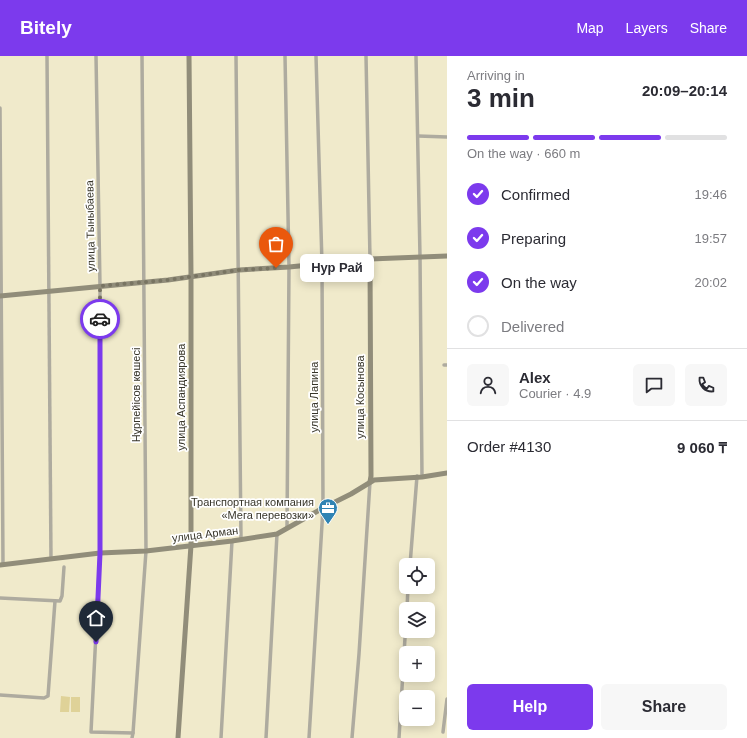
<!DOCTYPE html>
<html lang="en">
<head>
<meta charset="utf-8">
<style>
  body { margin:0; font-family:Helvetica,sans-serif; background:#f7f7f7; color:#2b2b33; height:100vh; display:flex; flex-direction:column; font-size:15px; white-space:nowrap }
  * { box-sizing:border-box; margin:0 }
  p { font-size:13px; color:#7c7c81 }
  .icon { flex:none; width:22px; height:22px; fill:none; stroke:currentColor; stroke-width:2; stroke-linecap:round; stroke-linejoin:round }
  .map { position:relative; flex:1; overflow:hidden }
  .drawer { display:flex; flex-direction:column; background:#fff; width:300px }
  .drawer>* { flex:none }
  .buttons { position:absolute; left:399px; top:502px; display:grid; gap:8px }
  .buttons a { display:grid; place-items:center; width:36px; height:36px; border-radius:6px; background:#fff; box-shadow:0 2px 10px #0003; font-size:20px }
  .pin { position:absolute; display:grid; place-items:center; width:34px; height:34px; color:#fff; margin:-41px -17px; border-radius:50% 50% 50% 0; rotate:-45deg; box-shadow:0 0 4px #0007 }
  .pin .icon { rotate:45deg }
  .courier { position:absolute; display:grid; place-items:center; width:40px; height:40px; margin:-20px; border:3px solid #7c3aed; border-radius:50%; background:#fff; color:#222; box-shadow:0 1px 5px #0007 }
  .bubble { position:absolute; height:28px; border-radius:6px; background:#fff; box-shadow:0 2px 10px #0003; font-size:13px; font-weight:700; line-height:28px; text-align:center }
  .head em { font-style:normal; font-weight:700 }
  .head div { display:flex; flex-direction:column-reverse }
  .head { display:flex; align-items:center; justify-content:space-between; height:68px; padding:0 20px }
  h1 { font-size:26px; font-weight:700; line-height:30px }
  .bar { display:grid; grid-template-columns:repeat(4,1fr); gap:6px 4px; align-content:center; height:48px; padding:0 20px }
  .bar i { height:5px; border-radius:3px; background:#e1e1e2 }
  .bar .on { background:#7c3aed }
  .bar p { grid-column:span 4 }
  .line { display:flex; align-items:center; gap:10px; padding:0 20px; border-top:1px solid #e1e1e2 }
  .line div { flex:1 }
  .round { display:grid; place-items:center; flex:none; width:42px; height:42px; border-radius:6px; background:#f7f7f7 }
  ol { padding:0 20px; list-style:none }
  li { display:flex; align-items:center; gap:12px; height:44px }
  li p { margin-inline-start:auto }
  li .icon { padding:4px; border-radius:50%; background:#7c3aed; color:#fff; stroke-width:4 }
  li:last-child { color:#7c7c81 }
  li i { width:22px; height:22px; border:2px solid #e1e1e2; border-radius:50% }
  .cta { display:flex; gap:8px; margin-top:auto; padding:8px 20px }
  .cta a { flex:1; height:46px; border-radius:6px; background:#7c3aed; color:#fff; font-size:16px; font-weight:700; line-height:46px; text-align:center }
  .cta a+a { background:#f7f7f7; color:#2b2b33 }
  header { display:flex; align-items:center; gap:24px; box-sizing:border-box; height:56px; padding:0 20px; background:#7c3aed; color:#fff }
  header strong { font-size:19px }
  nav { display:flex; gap:22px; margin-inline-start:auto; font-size:14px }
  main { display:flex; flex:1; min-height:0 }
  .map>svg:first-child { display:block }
</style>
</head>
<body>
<header>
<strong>Bitely</strong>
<nav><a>Map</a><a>Layers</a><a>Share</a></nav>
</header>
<main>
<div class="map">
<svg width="447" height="682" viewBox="0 0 447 682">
  <rect width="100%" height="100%" fill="#f0eacb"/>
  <g fill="#dfd298">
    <polygon points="61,640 70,641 69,656 60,656"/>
    <rect x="71" y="641" width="9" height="15"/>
  </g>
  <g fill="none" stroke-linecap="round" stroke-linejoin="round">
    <g stroke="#aeab9f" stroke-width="3.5">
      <polyline points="47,0 51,503"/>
      <polyline points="96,0 100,230 100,497 91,676 133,677 132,682"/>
      <polyline points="236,0 241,484"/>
      <polyline points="285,0 289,211 287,472"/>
      <polyline points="366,0 370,203"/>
      <polyline points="416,0 420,200 422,421"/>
      <polyline points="0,52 3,508"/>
      <polyline points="418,80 447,81"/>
      <polyline points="444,309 447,309"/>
      <polyline points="410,509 417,420"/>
      <polyline points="0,542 60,545 62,540 64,511"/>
      <polyline points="407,553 408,531"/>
      <polyline points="0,639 44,642 48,640 55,545"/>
      <polyline points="443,676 447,643"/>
      <polyline points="133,677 146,495 142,0"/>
      <polyline points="221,682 232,485"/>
      <polyline points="266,682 277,478"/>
      <polyline points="309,682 323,452 322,208 316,0"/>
      <polyline points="352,682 359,598 370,426"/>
      <polyline points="399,682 406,565"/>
    </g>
    <g stroke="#918d7a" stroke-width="5">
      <polyline points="370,203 371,420 370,426"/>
      <polyline points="0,240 168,224 239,214 289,211 370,203 447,200"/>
      <polyline points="0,509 100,497 146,495 232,485 277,478 323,452 351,438 374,424 422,421 447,417"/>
      <polyline points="178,682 191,489 191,220 189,0"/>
    </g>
  </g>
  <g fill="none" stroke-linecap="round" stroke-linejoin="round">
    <polyline stroke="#787462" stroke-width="4" stroke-dasharray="0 7.2" points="100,263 100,230 168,224 239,214 276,212"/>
    <polyline stroke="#7c3aed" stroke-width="5" points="96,586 100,497 100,263"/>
  </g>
  <defs>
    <symbol id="office-pin" viewBox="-11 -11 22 30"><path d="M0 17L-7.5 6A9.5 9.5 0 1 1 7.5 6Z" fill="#2f83b3" stroke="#fff"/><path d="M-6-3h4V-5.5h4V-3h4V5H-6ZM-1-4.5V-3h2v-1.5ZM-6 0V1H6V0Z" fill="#fff"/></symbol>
  </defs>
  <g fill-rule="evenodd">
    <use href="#office-pin" x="317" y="441" width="22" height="30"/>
  </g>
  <g text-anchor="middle" stroke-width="3.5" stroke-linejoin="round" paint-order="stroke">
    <g font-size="11" fill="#373529" stroke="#fff">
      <text transform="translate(90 170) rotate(-91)" y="4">улица Тыныбаева</text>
      <text transform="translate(136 339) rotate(-90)" y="4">Нұрпейісов көшесі</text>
      <text transform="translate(181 341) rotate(-90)" y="4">улица Аспандиярова</text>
      <text transform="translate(314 341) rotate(-90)" y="4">улица Лапина</text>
      <text transform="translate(360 341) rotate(-90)" y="4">улица Косынова</text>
      <text transform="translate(205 478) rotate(-7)" y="4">улица Арман</text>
    </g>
    <g font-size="11" fill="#373529" stroke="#fff" text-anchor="end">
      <text x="314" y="450">Транспортная компания<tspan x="314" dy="13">«Мега перевозки»</tspan></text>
    </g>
  </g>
</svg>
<div class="buttons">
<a><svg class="icon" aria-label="locate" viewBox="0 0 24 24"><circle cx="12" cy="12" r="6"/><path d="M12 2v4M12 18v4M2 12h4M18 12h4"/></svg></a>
<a><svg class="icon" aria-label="layers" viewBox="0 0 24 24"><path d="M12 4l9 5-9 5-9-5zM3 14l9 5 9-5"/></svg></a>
<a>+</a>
<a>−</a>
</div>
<div class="pin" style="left:276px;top:212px;background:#ea580c"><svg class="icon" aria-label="bag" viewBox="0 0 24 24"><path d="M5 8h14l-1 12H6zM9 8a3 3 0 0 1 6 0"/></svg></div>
<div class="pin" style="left:96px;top:586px;background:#1f2937"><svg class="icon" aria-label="home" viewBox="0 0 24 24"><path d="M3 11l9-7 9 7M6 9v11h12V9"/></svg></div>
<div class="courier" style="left:100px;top:263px"><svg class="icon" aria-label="car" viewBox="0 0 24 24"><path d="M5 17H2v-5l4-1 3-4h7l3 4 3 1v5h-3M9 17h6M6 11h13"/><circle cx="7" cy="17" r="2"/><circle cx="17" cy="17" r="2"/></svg></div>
<div class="bubble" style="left:300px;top:198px;width:74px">Нур Рай</div>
</div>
<section class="drawer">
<div class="head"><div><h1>3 min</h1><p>Arriving in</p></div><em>20:09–20:14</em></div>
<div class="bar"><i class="on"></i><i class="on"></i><i class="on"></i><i></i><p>On the way · 660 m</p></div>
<ol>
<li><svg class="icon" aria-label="check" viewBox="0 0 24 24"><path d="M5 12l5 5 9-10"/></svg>Confirmed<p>19:46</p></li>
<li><svg class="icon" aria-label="check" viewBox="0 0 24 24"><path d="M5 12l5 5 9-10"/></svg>Preparing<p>19:57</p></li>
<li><svg class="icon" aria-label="check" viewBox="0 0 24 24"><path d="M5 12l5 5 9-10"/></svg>On the way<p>20:02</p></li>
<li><i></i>Delivered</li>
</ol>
<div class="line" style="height:72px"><a class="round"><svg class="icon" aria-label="person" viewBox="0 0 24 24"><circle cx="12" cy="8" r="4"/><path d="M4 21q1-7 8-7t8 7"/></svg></a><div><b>Alex</b><p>Courier · 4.9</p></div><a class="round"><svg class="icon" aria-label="chat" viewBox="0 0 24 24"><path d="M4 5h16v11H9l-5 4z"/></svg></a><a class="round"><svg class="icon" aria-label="phone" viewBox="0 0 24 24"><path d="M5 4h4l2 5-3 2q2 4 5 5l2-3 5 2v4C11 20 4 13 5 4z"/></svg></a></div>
<div class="line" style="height:52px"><div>Order #4130</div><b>9 060 ₸</b></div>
<div class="cta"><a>Help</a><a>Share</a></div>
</section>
</main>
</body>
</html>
